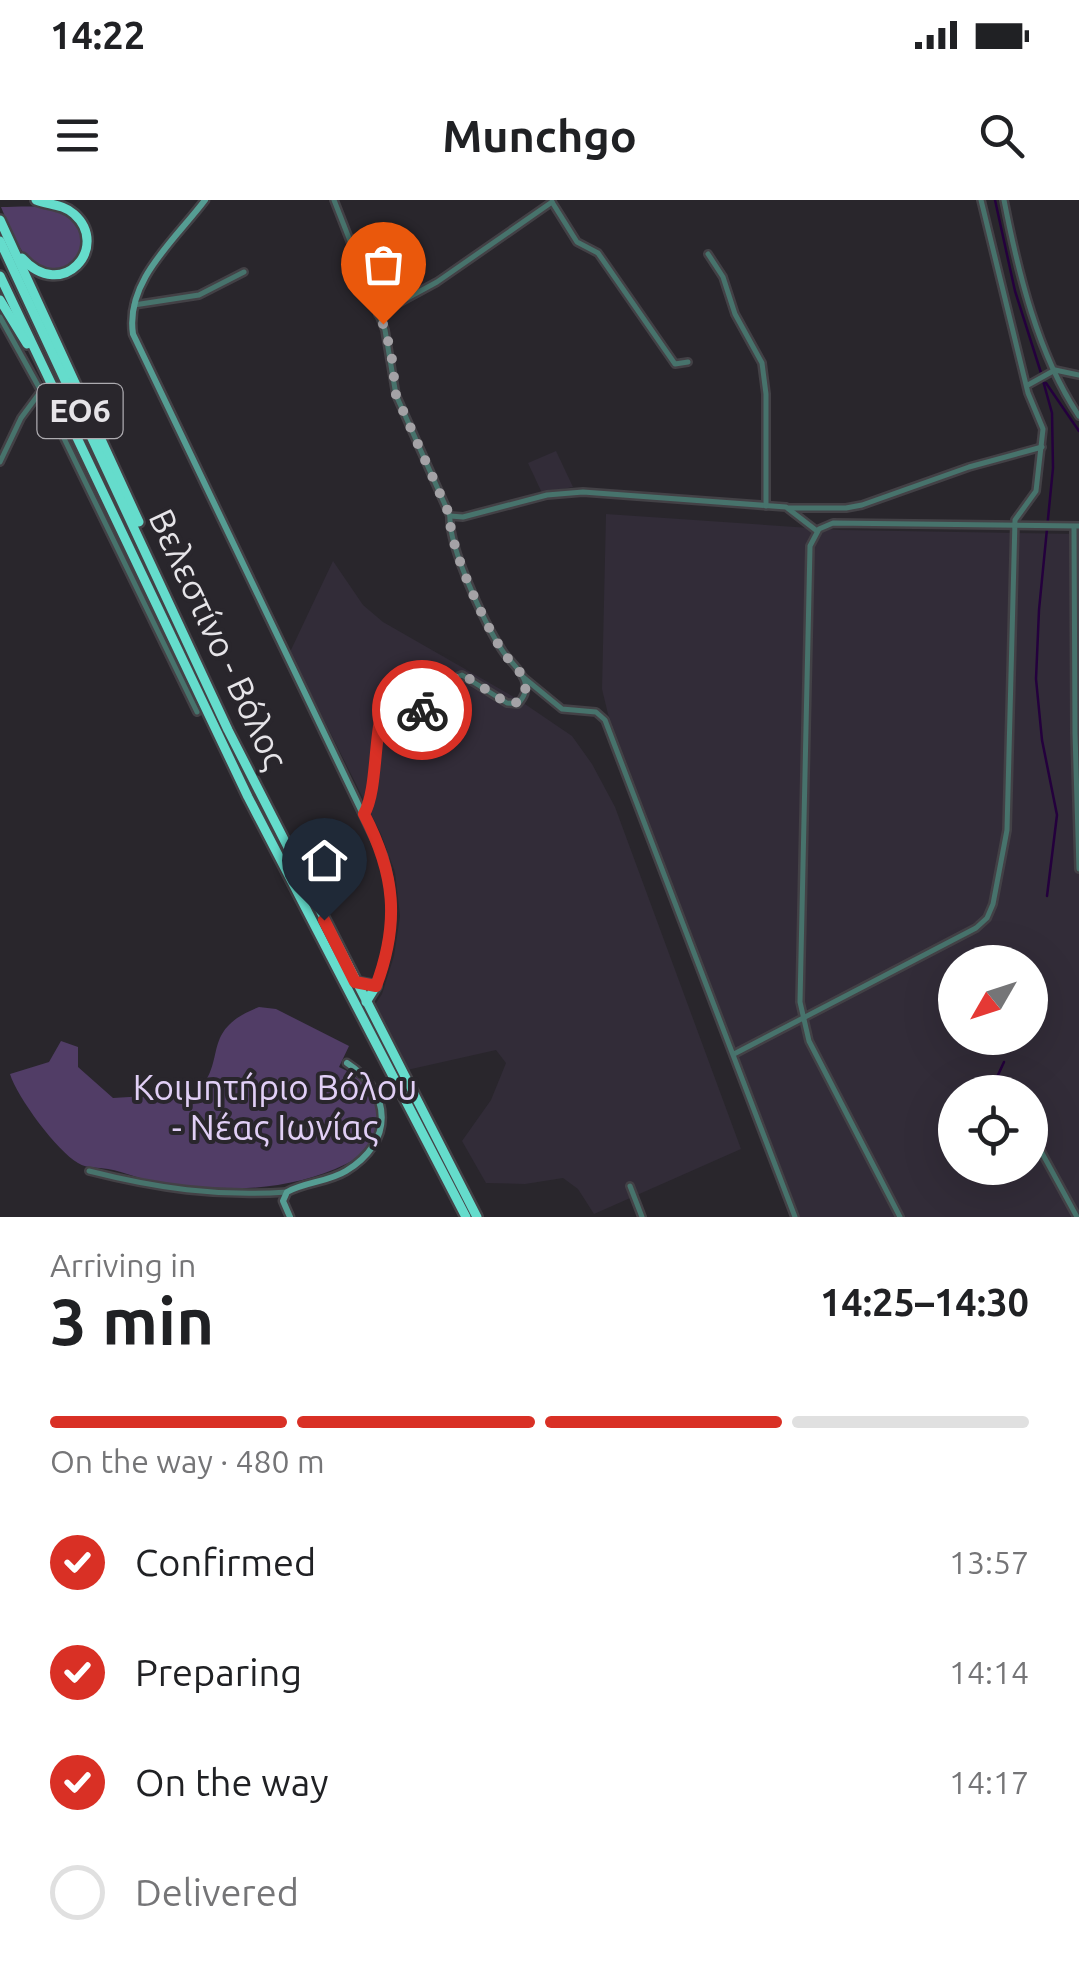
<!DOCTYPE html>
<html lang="en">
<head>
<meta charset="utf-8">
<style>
  body { margin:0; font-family:Ubuntu,sans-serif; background:#f6f6f6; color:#202124; height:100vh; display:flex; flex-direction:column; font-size:38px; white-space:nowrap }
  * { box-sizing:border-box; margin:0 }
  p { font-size:32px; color:#757577 }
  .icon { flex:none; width:55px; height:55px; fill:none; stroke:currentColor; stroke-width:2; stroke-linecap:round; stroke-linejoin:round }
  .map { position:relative; height:1017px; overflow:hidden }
  .panel { display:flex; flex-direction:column; background:#fff; flex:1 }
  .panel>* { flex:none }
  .needle { width:65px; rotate:231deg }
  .fabs { position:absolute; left:938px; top:745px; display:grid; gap:20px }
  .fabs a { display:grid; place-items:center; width:110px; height:110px; border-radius:50%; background:#fff; box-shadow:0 10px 40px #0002; font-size:50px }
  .pin { position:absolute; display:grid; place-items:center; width:85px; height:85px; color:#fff; margin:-102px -42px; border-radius:50% 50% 50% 0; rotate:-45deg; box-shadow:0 0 10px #0007 }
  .pin .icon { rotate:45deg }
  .courier { position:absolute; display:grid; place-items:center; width:100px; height:100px; margin:-50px; border:8px solid #d93025; border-radius:50%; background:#fff; color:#222; box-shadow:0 2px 12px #0007 }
  .head em { font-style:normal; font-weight:600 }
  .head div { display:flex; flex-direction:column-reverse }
  .head { display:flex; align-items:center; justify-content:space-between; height:170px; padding:0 50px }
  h1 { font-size:65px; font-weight:600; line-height:75px }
  .bar { display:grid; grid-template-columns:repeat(4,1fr); gap:15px 10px; align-content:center; height:120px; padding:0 50px }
  .bar i { height:12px; border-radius:8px; background:#e0e0e0 }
  .bar .selected { background:#d93025 }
  .bar p { grid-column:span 4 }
  ol { padding:0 50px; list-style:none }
  li { display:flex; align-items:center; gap:30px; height:110px }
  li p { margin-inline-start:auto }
  li .icon { padding:10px; border-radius:50%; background:#d93025; color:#fff; stroke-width:4 }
  li:last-child { color:#757577 }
  li i { width:55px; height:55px; border:5px solid #e0e0e0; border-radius:50% }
  .status { display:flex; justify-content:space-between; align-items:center; height:70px; padding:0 50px; background:#fff; direction:ltr }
  .status svg { height:28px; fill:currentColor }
  header { display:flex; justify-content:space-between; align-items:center; height:130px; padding:0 50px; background:#fff; font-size:45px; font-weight:600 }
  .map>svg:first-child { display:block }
</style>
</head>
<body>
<div class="status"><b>14:22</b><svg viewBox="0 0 49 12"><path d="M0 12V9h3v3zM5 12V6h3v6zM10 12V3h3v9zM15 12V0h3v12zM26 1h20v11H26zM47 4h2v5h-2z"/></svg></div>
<header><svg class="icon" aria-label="menu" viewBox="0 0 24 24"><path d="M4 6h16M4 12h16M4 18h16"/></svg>Munchgo<svg class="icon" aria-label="search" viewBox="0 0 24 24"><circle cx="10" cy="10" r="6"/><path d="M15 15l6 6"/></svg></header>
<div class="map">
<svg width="1079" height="1017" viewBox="0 0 1079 1017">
  <rect width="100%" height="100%" fill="#29262c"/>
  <g fill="#322c38" fill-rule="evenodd">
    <polygon points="556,251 573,287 542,293 528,263"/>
    <path d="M 606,314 L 840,330 L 1079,334 L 1079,1017 L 800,1017 L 608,514 L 602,489 ZM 955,762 L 1030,762 L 1030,838 L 955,838 ZM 955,892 L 1030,892 L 1030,968 L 955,968 Z"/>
    <polygon points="333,361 363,405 383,422 519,500 572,536 592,564 615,607 741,949 594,1014 578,989 563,978 525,984 486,983 462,941 491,900 506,863 496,850 407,870 374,806 382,794 394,756 400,716 395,672 381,634 290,452"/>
  </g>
  <g fill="#513d66">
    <path d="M 1,7 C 20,7 46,4 63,12 C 110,33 64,102 26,56 C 14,42 8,23 1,7 Z"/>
    <path d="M 259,807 L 276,809 L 349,846 L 339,867 C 385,887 396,940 346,964 C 289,992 221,993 159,983 C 142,980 125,972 108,969 C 97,967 88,969 78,963 C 57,951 17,897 10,874 L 49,862 L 61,841 L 78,847 L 78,867 L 113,898 L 195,893 C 230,862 197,831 259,807 Z"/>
  </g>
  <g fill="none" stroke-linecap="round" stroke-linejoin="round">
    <g stroke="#24003d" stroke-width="2.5">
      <polyline points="995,0 1015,91 1042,176"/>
      <polyline points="1042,177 1052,213 1053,268 1039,410 1036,479 1042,540 1057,615 1047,696"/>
      <polyline points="1046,183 1079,231"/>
      <polyline points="992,888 1004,862"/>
    </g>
    <defs>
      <g id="street">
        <polyline points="334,0 385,130 396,195 450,316 463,317 547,295 583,292 786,307 817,331"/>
        <path d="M 1004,0 C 1018,72 1038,155 1079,216"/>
        <polyline points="552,2 577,42 598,53 675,164 688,162"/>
        <polyline points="708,54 723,77 735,114 762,163 766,194 766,306"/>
        <polyline points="134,105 199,95 244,72"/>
        <polyline points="378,114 437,82 552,2"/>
        <polyline points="0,117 41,191 197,512"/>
        <polyline points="1028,185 1055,170 1079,175"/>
        <polyline points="0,262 21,218 41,191"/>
        <polyline points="789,308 846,308 862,305 969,267 1042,247"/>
        <polyline points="1074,328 1075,533 1079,669"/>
        <polyline points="523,477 562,509 596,512 605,520 795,1017"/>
        <path d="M 365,614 C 378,589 372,533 385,501 L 394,500 L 439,515 L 444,510 L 447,481 L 462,475 L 507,503 L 518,504 C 524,497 527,491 525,482 C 522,470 508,460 502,450 C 485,424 448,346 450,316"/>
        <polyline points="734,854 976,728 987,718 993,704 1007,630 1015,320 1036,291 1043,229 1028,193 981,0"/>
        <polyline points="1030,931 1077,1017"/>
        <path d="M 89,971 C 156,988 217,997 287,992"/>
        <polyline points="630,986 642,1017"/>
        <polyline points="900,1017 809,841 800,802 810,346 819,329 833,323 1079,326"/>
      </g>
      <g id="secondary">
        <path d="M 205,0 C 175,40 125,81 133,134 L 383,656 C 396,701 393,742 376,786"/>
        <path d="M 290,1017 L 283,1001 L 287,992 C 305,982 328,982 346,971 C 394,942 393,893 347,863"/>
      </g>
      <g id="highway">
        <polyline points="0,20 139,322"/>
        <polyline points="0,41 228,530 477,1017"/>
        <path d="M 22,58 C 62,103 111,47 74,14 C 63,4 49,5 36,0"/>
        <polyline points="0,76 248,597 466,1017"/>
        <polyline points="0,100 27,144"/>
        <polyline points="355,782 376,786 366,802"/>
      </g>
    </defs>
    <use href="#street" stroke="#434146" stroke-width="10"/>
    <use href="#secondary" stroke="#434146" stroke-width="11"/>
    <use href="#highway" stroke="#434146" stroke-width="14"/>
    <use href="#street" stroke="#47736c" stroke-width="5"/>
    <use href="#secondary" stroke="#559d93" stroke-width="6"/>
    <use href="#highway" stroke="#65dccc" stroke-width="9"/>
  </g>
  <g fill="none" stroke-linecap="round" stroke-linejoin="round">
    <path stroke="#a4a2a6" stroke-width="10" stroke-dasharray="0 18" d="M 383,124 L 391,151 L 396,195 L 450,316 C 448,345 485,425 502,450 C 508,461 522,470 525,483 C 526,489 525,492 523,498 L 514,504 L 507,503 L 462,474 L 447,482 L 442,513 L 439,515 L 422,510"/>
    <path stroke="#d93025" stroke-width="12" d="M 324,720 L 355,782 L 376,786 C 400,722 395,674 364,614 C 378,590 373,533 385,501 L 394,500 L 422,510"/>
  </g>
  <g text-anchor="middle" stroke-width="8" stroke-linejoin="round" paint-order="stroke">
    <rect fill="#29262c" stroke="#adabb0" stroke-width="2.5" x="37.5" y="184" width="85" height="54" rx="8"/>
    <g font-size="32" font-weight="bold" fill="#e6e4e8">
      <text x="80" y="222">ΕΟ6</text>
    </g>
    <g font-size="35" fill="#e6e4e8" stroke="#29262c">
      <text transform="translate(218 439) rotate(65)" y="12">Βελεστίνο - Βόλος</text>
    </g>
    <g font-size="35" fill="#e1cff6" stroke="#29262c">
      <text x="275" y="900">Κοιμητήριο Βόλου<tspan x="275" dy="40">- Νέας Ιωνίας</tspan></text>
    </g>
  </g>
</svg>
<div class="fabs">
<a><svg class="needle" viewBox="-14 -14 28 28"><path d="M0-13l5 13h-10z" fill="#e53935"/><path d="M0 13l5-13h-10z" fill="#757577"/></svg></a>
<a><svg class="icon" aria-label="locate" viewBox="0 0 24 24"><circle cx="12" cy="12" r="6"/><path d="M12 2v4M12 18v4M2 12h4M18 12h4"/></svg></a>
</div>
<div class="pin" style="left:383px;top:124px;background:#ea580c"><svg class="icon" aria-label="bag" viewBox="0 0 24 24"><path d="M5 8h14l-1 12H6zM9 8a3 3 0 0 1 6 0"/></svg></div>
<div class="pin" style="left:324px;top:720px;background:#1f2937"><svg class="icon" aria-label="home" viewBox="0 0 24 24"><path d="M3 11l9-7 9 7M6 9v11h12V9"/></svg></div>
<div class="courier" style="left:422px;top:510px"><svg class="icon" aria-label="bike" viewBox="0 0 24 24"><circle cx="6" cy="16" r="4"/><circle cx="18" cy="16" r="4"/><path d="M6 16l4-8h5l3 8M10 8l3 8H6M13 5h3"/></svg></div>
</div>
<section class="panel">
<div class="head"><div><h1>3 min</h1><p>Arriving in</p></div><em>14:25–14:30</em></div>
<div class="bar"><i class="selected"></i><i class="selected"></i><i class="selected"></i><i></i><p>On the way · 480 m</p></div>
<ol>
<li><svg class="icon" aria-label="check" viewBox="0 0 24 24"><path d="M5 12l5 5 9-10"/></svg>Confirmed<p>13:57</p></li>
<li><svg class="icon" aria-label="check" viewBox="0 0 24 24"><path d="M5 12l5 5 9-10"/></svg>Preparing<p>14:14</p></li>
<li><svg class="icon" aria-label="check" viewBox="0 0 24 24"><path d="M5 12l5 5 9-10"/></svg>On the way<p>14:17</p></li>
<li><i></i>Delivered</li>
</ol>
</section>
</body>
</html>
